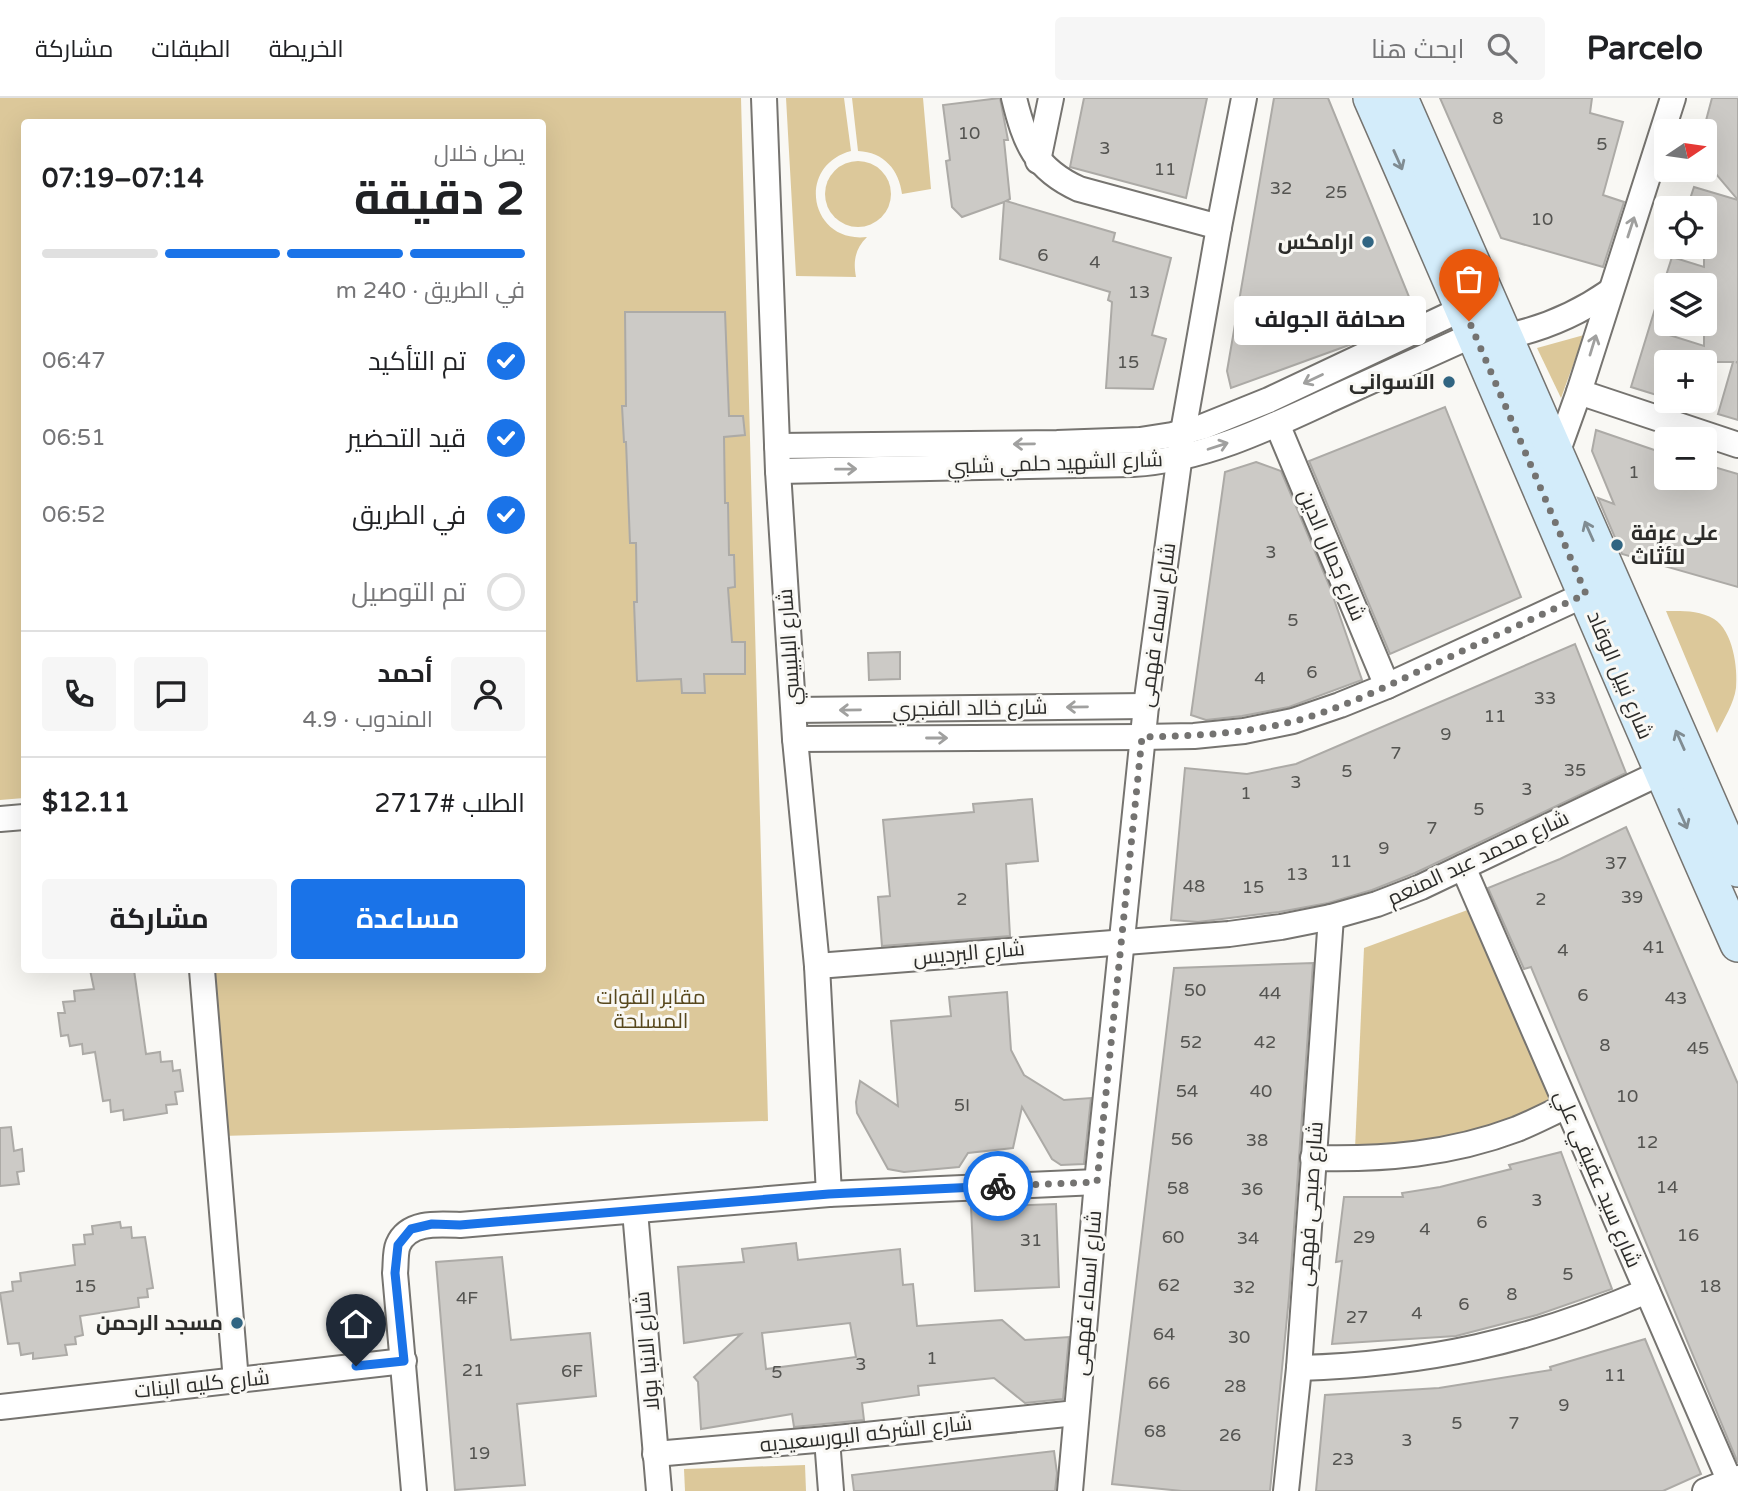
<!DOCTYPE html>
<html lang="ar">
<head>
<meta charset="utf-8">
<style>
  body { margin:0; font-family:"Varela Round",Cairo,sans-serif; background:#f6f6f6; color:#202124; direction:rtl; height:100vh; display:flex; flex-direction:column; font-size:26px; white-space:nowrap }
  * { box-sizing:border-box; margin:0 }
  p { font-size:23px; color:#757577 }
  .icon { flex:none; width:38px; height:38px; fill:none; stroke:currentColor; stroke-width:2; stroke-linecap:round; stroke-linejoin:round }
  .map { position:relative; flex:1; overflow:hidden; direction:ltr }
  .details { position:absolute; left:21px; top:21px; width:525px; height:854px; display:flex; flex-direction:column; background:#fff; border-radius:7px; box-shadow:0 7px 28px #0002; direction:rtl }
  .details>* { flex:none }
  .needle { width:46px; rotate:77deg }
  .buttons { position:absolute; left:1654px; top:21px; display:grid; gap:14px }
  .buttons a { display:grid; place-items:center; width:63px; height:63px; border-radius:7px; background:#fff; box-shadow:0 7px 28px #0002; font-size:35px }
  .pin { position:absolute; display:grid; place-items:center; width:60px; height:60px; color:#fff; margin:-72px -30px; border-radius:50% 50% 50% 0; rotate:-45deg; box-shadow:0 0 7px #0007 }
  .pin .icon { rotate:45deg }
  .courier { position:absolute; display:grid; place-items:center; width:70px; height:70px; margin:-35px; border:5px solid #1a73e8; border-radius:50%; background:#fff; color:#222; box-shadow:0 2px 9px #0007 }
  .bubble { position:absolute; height:49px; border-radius:7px; background:#fff; box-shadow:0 7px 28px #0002; font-size:23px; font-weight:700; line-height:49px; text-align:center; direction:rtl }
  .overview em { font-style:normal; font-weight:700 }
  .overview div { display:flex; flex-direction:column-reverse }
  .overview { display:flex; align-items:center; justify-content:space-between; height:119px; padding:0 21px }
  h1 { font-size:46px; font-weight:700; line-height:52px }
  .bar { display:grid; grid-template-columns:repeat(4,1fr); gap:10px 7px; align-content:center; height:84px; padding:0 21px }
  .bar i { height:9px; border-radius:5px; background:#e0e0e0 }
  .bar .on { background:#1a73e8 }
  .bar p { grid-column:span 4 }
  .line { display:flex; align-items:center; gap:18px; padding:0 21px; border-top:2px solid #e0e0e0 }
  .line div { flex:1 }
  .round { display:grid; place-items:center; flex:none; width:74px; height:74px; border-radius:7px; background:#f6f6f6 }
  ol { padding:0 21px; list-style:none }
  li { display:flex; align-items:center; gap:21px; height:77px }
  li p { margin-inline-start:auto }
  li .icon { padding:7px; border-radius:50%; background:#1a73e8; color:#fff; stroke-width:4 }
  li:last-child { color:#757577 }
  li i { width:38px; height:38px; border:4px solid #e0e0e0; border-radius:50% }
  .primary-button { display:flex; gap:14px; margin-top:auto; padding:14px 21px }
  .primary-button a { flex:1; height:80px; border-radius:7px; background:#1a73e8; color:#fff; font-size:28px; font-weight:700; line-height:80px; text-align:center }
  .primary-button a+a { background:#f6f6f6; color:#202124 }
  header { display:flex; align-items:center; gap:42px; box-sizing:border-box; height:98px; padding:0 35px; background:#fff; border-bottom:2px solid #e0e0e0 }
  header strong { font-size:33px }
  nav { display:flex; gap:38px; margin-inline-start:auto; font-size:24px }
  .search { width:490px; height:63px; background:#f6f6f6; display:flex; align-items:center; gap:18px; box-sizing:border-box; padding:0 24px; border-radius:7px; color:#757577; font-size:26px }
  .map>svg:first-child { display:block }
</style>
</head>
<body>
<header>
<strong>Parcelo</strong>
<div class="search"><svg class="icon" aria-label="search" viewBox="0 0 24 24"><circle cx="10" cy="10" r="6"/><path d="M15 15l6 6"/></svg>ابحث هنا</div>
<nav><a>الخريطة</a><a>الطبقات</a><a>مشاركة</a></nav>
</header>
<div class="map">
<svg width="1738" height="1393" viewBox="0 0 1738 1393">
  <rect width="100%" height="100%" fill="#f9f8f4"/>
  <g fill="#dcc89a">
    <polygon points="0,0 741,0 768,1023 222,1038 207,872 542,872 542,24 24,24 24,700 0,702"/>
    <path d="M 786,0 L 844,0 L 851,53 C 795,68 810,146 867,139 C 855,151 853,163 856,179 L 796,178 Z"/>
    <path d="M 852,0 L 923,0 L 931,91 L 902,96 C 899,72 884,54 858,53 Z"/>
    <circle cx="858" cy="96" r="33"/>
    <polygon points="1584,237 1561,300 1537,250"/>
    <path d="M 1666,513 C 1682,513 1699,512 1714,521 C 1733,533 1738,570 1736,590 C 1734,605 1724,621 1717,635 Z"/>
    <polygon points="1473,810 1560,1027 1464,1056 1354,1073 1364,850"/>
    <polygon points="805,1367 806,1393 685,1393 684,1371"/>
  </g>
  <g fill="#cccac6" stroke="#acaaa6" stroke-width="2" fill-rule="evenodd">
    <polygon points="1000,0 1008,42 1004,42 1010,101 1006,103 1115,135 1113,143 1171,160 1152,237 1166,241 1153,291 1106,290 1112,204 1108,202 1110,194 1000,161 1004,104 962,119 952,109 946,63 950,62 943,7"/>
    <polygon points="1084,0 1207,0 1186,100 1070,69"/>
    <polygon points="1274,0 1328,0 1416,216 1352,246 1231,290 1227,273"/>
    <polygon points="1440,0 1592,0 1590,15 1623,24 1603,97 1624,104 1603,169 1501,140"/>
    <polygon points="1712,0 1738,0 1738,102 1704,62 1704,30"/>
    <polygon points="1694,89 1738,102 1738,264 1736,264 1738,265 1738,322 1718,316 1733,264 1666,264 1666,300 1631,289 1662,188 1666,189 1666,236 1704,248 1704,187 1663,187 1672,159 1704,169 1704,110 1687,110"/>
    <polygon points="625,214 725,214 729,318 743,318 745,337 724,339 725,405 728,405 729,457 734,457 735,489 728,490 732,544 745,544 745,576 704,576 705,595 682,595 681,581 637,583 634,504 637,504 636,445 630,445 626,344 624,344 622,308 626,308"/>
    <polygon points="1445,309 1521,499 1390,556 1309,363"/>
    <polygon points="1596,332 1666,356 1666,380 1704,380 1704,366 1738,376 1738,489 1622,456 1598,400 1614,406 1592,353"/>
    <polygon points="1256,364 1281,373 1329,487 1362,582 1289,609 1242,618 1206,622 1191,617 1225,374"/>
    <polygon points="1575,546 1626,675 1415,775 1372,792 1328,805 1279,814 1198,824 1171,822 1185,670 1247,676 1296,666"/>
    <polygon points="900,554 900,581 869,582 868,555"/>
    <polygon points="1032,701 1038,763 1006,766 1010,838 882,848 878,799 890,798 883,722 974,714 973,706"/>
    <polygon points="1626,729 1738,986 1738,1365 1531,869 1524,871 1488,790 1560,761"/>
    <polygon points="1313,865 1289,1199 1270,1393 1182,1393 1112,1386 1174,870"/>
    <polygon points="90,872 134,872 146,956 160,954 161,964 172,963 173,973 180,972 183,993 175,994 177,1006 166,1007 167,1015 124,1022 123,1012 111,1014 110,1002 103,1003 95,954 83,956 82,946 70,948 68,937 61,938 58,915 65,915 63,904 75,903 74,893 94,891"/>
    <polygon points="1007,894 1011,952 1024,977 1064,1002 1091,1000 1084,1066 1061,1067 1052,1061 1022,1009 1013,1050 968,1055 959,1069 904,1074 888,1071 857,1015 856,1004 860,983 898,1008 891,923 951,918 949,899"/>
    <polygon points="11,1029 14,1053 22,1051 24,1073 17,1074 19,1086 0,1088 0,1030"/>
    <polygon points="1561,1054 1612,1191 1537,1217 1456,1238 1332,1246 1342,1163 1336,1164 1344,1099 1403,1099 1402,1095 1440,1089 1511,1071 1509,1067"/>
    <polygon points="1056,1106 1059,1189 975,1193 971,1109"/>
    <polygon points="120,1124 121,1130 131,1129 132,1140 145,1139 153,1190 147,1191 148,1199 138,1200 139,1209 80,1218 83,1237 75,1239 76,1246 65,1247 67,1257 33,1261 33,1255 21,1257 19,1245 8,1246 0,1195 13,1193 12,1184 21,1183 20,1175 75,1167 73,1147 85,1146 84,1137 93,1136 92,1128"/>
    <path d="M 796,1145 L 798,1162 L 900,1151 L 903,1187 L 913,1186 L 917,1228 L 1002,1222 L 1025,1242 L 1069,1239 L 1063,1301 L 1025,1305 L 994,1280 L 918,1288 L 919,1297 L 862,1305 L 864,1322 L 794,1329 L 792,1316 L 701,1331 L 698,1284 L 694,1279 L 741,1236 L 684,1245 L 678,1169 L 744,1164 L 742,1151 ZM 850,1225 L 856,1259 L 766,1271 L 762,1235 Z"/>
    <polygon points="502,1159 511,1242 590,1235 596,1298 517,1306 525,1387 455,1392 436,1164"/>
    <polygon points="1645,1241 1701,1376 1663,1393 1316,1393 1325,1297 1439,1290 1551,1272 1550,1269"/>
    <polygon points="1054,1353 1057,1375 1055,1393 854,1393 852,1377"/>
  </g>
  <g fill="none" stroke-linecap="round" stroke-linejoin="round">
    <defs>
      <g id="street">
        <polyline points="764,0 778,373 795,641 817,868 829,1096"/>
        <path d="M 1014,0 C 1025,45 1035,71 1079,91 L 1219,129"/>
        <polyline points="1038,63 1051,0"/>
        <path d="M 1503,239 C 1543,231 1576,217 1609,194"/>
        <polyline points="1579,294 1738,347"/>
        <polyline points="1277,326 1387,588"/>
        <polyline points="777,348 1057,345 1140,342 1172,337 1202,329 1269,302 1464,210"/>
        <polyline points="1556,358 1579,294 1673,0"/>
        <path d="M 778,373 L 1133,366 C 1202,362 1267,331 1329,302 C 1378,280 1426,258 1475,236"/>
        <polyline points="794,612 1146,608"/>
        <polyline points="795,641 1142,639 1194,638 1244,633 1293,623 1340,607 1387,588 1586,496"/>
        <polyline points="0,721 24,719"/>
        <polyline points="1463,769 1734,1393"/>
        <polyline points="817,868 1229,836 1281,829 1331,819 1377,806 1421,789 1662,674"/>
        <polyline points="202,872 236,1283"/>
        <path d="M 1313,1060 C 1383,1062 1451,1056 1517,1031 C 1534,1024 1550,1016 1566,1008"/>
        <polyline points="635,1113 659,1393"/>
        <path d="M 1299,1270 C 1428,1266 1528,1244 1647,1193"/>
        <polyline points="0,1309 404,1263"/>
        <polyline points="827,1341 831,1393"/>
        <polyline points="655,1356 827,1341 1076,1315"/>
        <path d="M 414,1393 L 395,1175 C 396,1167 395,1154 398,1147 C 408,1123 439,1126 460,1127 L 829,1096 L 1097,1084"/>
        <polyline points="1070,1393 1097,1084 1146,608 1183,334 1219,129 1244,0"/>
        <polyline points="1286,1393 1299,1270 1331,819"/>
        <polyline points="1705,1393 1738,1380"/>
      </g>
      <g id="secondary">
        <path d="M 1371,0 C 1495,281 1613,565 1738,846"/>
        <polyline points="1400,0 1738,771"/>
      </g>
    </defs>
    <use href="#street" stroke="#767470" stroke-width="28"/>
    <use href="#secondary" stroke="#767470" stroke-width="38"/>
    <use href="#street" stroke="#fff" stroke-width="24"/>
    <use href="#secondary" stroke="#d3ecfa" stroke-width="35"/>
  </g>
  <defs><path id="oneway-shaft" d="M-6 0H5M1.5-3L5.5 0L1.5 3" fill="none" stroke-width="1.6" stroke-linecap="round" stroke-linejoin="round" transform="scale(1.75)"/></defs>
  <g stroke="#808c92">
    <use href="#oneway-shaft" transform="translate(1398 62) rotate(66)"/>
    <use href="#oneway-shaft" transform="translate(1589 433) rotate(-114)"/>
    <use href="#oneway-shaft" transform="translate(1680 642) rotate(-114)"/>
    <use href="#oneway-shaft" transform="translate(1683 721) rotate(66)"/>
  </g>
  <g stroke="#a0a09f">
    <use href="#oneway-shaft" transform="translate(1631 129) rotate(-72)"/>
    <use href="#oneway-shaft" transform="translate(1593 247) rotate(-73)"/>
    <use href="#oneway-shaft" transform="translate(1313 281) rotate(155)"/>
    <use href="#oneway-shaft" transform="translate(1024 346) rotate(179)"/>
    <use href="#oneway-shaft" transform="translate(1218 348) rotate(-18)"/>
    <use href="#oneway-shaft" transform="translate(846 371) rotate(-1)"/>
    <use href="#oneway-shaft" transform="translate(1077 609) rotate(179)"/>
    <use href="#oneway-shaft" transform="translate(850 612) rotate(179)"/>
    <use href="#oneway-shaft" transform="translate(937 640)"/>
  </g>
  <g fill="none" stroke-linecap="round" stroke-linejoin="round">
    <path stroke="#747371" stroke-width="7" stroke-dasharray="0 12.6" d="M 998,1088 L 1097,1084 L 1142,639 C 1192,638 1241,636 1291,624 C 1339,612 1385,589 1430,568 C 1482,544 1534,520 1586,496 L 1469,223"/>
    <polyline stroke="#1a73e8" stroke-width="9" points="356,1268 404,1263 395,1175 398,1147 411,1131 432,1126 460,1127 829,1096 998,1088"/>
  </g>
  <g fill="#316582" stroke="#f9f8f4" stroke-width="2.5">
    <circle cx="1368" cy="144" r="7"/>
    <circle cx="1449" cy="284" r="7"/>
    <circle cx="1617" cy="447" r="7"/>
    <circle cx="237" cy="1225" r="7"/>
  </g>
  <g text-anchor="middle" stroke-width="6" stroke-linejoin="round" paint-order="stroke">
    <g font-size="18" fill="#545451">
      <text x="1498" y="26">8</text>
      <text x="969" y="41">10</text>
      <text x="1602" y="52">5</text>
      <text x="1105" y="56">3</text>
      <text x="1165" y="77">11</text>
      <text x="1281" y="96">32</text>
      <text x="1336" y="100">25</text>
      <text x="1542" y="127">10</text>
      <text x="1043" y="163">6</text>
      <text x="1095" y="170">4</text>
      <text x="1139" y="200">13</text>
      <text x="1128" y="270">15</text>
      <text x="1634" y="380">1</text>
      <text x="1271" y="460">3</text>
      <text x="1293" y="528">5</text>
      <text x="1312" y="580">6</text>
      <text x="1260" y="586">4</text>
      <text x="1545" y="606">33</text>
      <text x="1495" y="624">11</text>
      <text x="1446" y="642">9</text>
      <text x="1396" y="661">7</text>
      <text x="1575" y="678">35</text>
      <text x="1347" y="679">5</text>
      <text x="1296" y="690">3</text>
      <text x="1527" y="697">3</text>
      <text x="1246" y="701">1</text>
      <text x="1479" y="717">5</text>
      <text x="1432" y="736">7</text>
      <text x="1384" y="756">9</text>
      <text x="1341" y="769">11</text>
      <text x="1616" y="771">37</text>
      <text x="1297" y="782">13</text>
      <text x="1194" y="794">48</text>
      <text x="1253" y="795">15</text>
      <text x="1632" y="805">39</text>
      <text x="962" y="807">2</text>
      <text x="1541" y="807">2</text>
      <text x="1654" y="855">41</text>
      <text x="1563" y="858">4</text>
      <text x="1195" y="898">50</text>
      <text x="1270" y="901">44</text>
      <text x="1583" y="903">6</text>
      <text x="1676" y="906">43</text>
      <text x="1191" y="950">52</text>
      <text x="1265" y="950">42</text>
      <text x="1605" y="953">8</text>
      <text x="1698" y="956">45</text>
      <text x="1187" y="999">54</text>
      <text x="1261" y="999">40</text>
      <text x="1627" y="1004">10</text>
      <text x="962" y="1013">5I</text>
      <text x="1182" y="1047">56</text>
      <text x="1257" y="1048">38</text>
      <text x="1647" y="1050">12</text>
      <text x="1667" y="1095">14</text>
      <text x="1178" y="1096">58</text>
      <text x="1252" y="1097">36</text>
      <text x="1537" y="1108">3</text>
      <text x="1482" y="1130">6</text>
      <text x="1425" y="1137">4</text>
      <text x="1688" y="1143">16</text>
      <text x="1173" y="1145">60</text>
      <text x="1364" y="1145">29</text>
      <text x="1248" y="1146">34</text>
      <text x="1031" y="1148">31</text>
      <text x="1568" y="1182">5</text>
      <text x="1169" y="1193">62</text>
      <text x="85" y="1194">15</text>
      <text x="1710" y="1194">18</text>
      <text x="1244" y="1195">32</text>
      <text x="1512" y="1202">8</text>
      <text x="467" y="1206">4F</text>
      <text x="1464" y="1212">6</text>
      <text x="1417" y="1221">4</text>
      <text x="1357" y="1225">27</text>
      <text x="1164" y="1242">64</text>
      <text x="1239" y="1245">30</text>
      <text x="932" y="1266">1</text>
      <text x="861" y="1272">3</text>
      <text x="473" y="1278">21</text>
      <text x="572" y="1279">6F</text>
      <text x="777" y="1280">5</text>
      <text x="1615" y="1283">11</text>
      <text x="1159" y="1291">66</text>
      <text x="1235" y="1294">28</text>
      <text x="1564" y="1313">9</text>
      <text x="1457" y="1331">5</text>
      <text x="1514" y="1331">7</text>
      <text x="1155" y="1339">68</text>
      <text x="1230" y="1343">26</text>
      <text x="1407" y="1348">3</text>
      <text x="479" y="1361">19</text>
      <text x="1343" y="1367">23</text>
    </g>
    <g font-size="21" font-weight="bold" fill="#2c2c2a" stroke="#f9f8f4" text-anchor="end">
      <text x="1354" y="151">ارامكس</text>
      <text x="1435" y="291">الاسوانى</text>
      <text x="1631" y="442" text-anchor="start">على عرفة<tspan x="1631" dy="24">للأثاث</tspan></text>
      <text x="223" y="1232">مسجد الرحمن</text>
    </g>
    <g font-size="21" fill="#2c2c2a" stroke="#f9f8f4">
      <text transform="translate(1055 365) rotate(-2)" y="7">شارع الشهيد حلمي شلبي</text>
      <text transform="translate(1332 457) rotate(67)" y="7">شارع جمال الدين</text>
      <text transform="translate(1157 527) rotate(-82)" y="7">شارع اسماء فهمى</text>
      <text transform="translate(789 549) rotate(-94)" y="7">شارع البلبيسي</text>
      <text transform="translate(1620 577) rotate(67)" y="7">شارع نبيل الوقاد</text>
      <text transform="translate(970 610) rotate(-1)" y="7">شارع خالد الفنجري</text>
      <text transform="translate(1478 760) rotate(-25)" y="7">شارع محمد عبد المنعم</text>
      <text transform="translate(969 855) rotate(-5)" y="7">شارع البرديس</text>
      <text transform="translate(1598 1081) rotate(67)" y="7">شارع سيد عفيفي علي</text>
      <text transform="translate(1310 1106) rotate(-86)" y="7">شارع صبحى فهمى</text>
      <text transform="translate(1087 1195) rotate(-85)" y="7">شارع اسماء فهمى</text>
      <text transform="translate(647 1253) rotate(-95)" y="7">شارع الانبا بولا</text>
      <text transform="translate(202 1286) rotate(-6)" y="7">شارع كليه البنات</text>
      <text transform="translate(866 1336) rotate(-6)" y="7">شارع الشركه البورسعيديه</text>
    </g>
    <g font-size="21" fill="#58481d" stroke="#f9f8f4">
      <text x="651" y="906">مقابر القوات<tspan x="651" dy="24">المسلحة</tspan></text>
    </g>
  </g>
</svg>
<div class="buttons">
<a><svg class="needle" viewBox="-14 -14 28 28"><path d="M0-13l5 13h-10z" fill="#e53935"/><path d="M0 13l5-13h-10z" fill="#757577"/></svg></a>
<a><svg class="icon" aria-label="locate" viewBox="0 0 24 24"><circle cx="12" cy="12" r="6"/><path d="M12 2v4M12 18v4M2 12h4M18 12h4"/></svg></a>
<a><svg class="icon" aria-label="layers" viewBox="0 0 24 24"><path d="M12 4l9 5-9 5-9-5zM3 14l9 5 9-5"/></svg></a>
<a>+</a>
<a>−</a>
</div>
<div class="pin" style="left:1469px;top:223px;background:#ea580c"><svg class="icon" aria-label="bag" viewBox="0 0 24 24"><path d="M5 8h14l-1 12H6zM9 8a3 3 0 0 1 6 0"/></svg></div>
<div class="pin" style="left:356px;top:1268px;background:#1f2937"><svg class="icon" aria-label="home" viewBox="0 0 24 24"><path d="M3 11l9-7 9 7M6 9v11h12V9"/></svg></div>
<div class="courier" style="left:998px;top:1088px"><svg class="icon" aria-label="bike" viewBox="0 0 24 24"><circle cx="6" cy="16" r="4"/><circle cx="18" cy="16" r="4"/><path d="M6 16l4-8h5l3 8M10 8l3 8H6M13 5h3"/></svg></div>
<div class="bubble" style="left:1234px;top:198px;width:192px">صحافة الجولف</div>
<section class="details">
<div class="overview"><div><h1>2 دقيقة</h1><p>يصل خلال</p></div><em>07:14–07:19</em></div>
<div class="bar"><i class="on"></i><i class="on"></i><i class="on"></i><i></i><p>في الطريق · 240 m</p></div>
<ol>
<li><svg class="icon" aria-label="check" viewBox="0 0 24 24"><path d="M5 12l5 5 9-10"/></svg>تم التأكيد<p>06:47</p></li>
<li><svg class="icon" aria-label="check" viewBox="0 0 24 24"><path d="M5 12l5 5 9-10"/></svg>قيد التحضير<p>06:51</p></li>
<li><svg class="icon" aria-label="check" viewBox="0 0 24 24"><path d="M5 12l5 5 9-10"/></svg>في الطريق<p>06:52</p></li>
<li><i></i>تم التوصيل</li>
</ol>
<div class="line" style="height:126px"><a class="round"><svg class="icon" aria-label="person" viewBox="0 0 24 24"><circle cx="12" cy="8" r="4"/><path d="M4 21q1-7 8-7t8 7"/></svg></a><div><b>أحمد</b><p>المندوب · 4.9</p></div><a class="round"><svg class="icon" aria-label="chat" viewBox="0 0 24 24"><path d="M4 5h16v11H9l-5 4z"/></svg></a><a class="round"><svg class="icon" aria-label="phone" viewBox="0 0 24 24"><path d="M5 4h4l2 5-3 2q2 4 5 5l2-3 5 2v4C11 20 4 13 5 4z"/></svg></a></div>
<div class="line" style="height:91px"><div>الطلب #2717</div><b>$12.11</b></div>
<div class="primary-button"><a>مساعدة</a><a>مشاركة</a></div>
</section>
</div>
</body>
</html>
